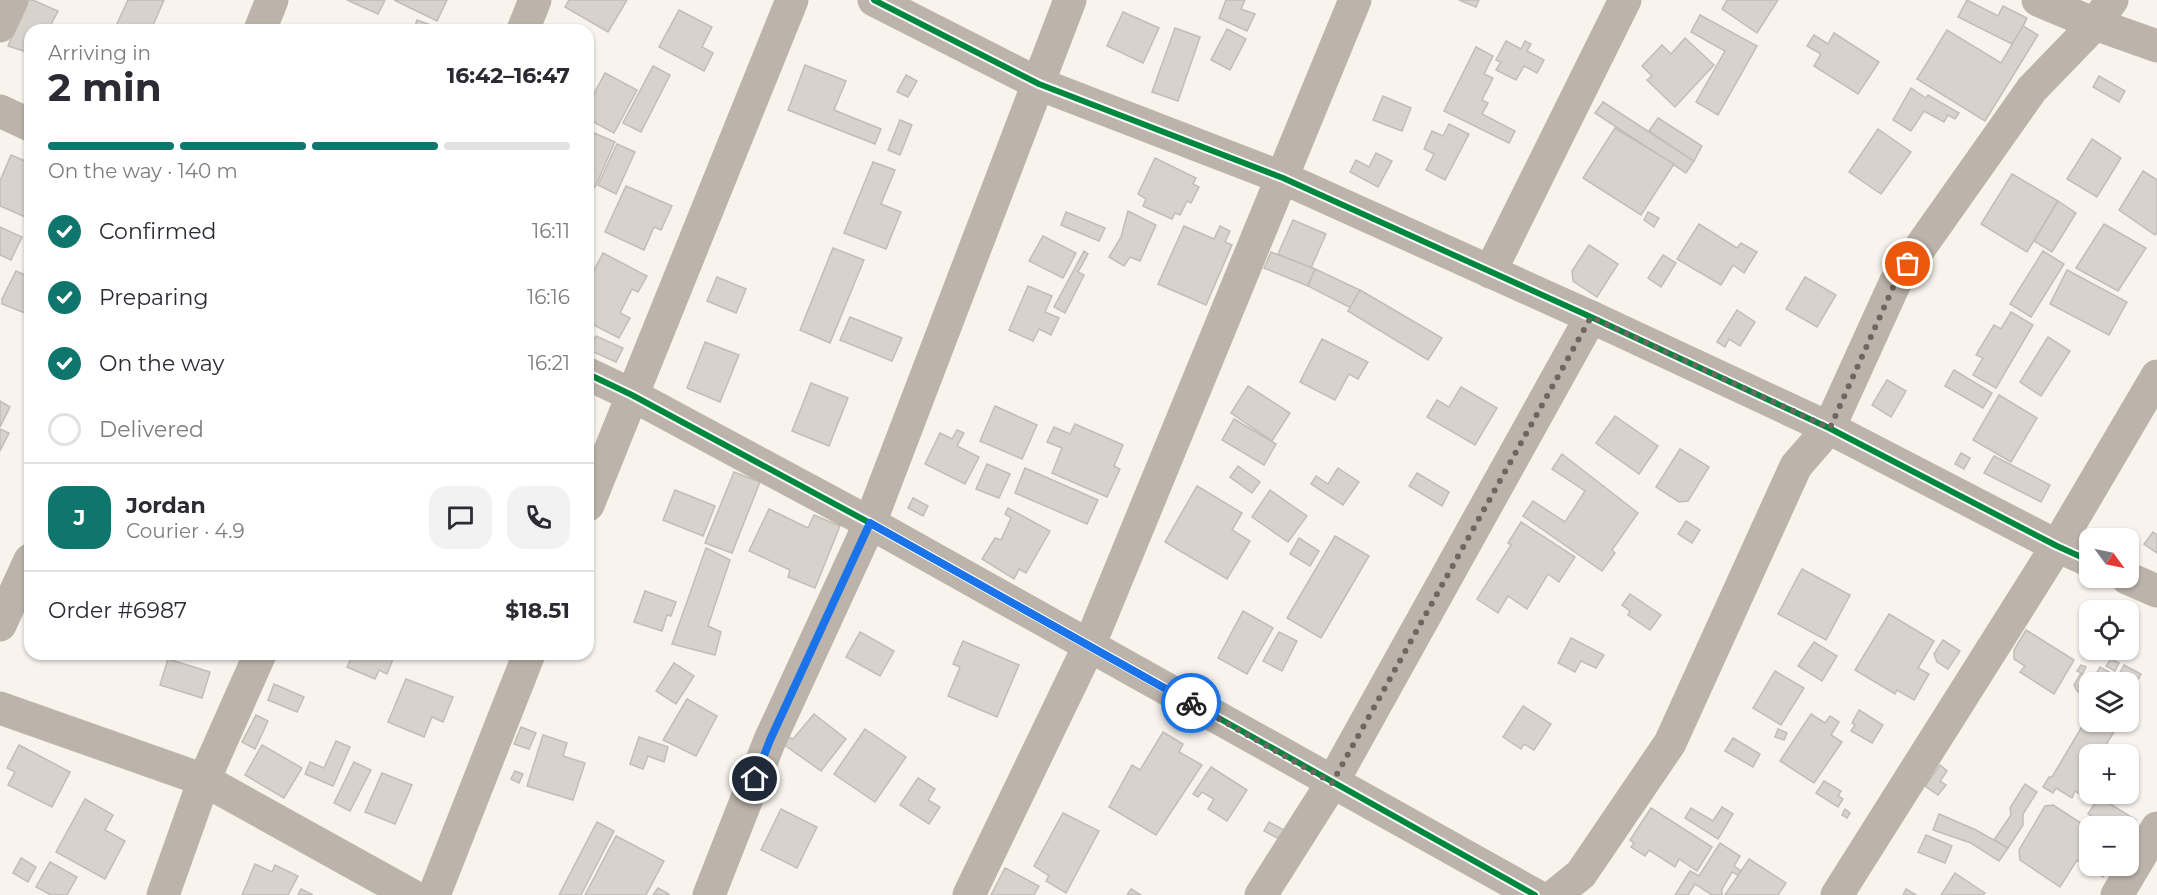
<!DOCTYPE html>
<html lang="en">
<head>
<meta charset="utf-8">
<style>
  body { margin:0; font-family:Montserrat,sans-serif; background:#f2f2f3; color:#2b2b33; height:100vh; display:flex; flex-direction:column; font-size:22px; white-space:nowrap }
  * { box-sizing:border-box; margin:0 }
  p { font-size:20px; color:#7c7c81 }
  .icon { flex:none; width:33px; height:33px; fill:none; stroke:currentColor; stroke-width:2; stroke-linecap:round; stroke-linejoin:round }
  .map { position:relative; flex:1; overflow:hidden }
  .sheet { position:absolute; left:24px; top:24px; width:570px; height:636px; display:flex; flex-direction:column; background:#fff; border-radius:18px; box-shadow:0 2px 4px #0004 }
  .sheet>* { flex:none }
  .needle { width:39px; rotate:123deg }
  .tools { position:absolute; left:2079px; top:528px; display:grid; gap:12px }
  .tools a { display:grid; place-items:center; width:60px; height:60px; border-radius:12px; background:#fff; box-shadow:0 2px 4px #0004; font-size:30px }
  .pin { position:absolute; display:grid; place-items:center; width:51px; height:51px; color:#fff; margin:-26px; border:3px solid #fff; border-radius:50%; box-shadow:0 2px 6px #0007 }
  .courier { position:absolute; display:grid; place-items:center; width:60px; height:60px; margin:-30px; border:4px solid #1a73e8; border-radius:50%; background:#fff; color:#222; box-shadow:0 2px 8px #0007 }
  .headline em { font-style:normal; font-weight:700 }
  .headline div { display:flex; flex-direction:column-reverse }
  .headline { display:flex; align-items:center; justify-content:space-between; height:102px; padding:0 24px }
  h1 { font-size:39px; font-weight:700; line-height:45px }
  .bar { display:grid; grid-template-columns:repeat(4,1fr); gap:9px 6px; align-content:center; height:72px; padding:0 24px }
  .bar i { height:8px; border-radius:4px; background:#e1e1e2 }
  .bar .active { background:#0f766e }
  .bar p { grid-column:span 4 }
  .line { display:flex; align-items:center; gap:15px; padding:0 24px; border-top:2px solid #e1e1e2 }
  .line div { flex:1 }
  .round { display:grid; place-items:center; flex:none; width:63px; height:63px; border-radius:18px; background:#f2f2f3 }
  ol { padding:0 24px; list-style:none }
  li { display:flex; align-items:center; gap:18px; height:66px }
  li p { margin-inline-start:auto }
  li .icon { padding:6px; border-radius:50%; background:#0f766e; color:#fff; stroke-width:4 }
  li:last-child { color:#7c7c81 }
  li i { width:33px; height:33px; border:3px solid #e1e1e2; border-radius:50% }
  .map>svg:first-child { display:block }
</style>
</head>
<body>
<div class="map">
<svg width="2157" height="895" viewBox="0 0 2157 895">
  <rect width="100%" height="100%" fill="#f8f3ed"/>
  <g fill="#d7d2cc" stroke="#c2bdb7" stroke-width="1.5">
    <polygon points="27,0 33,0 58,11 48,30 30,30 30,53 8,46"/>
    <polygon points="128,0 164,0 151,30 115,28"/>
    <polygon points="347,0 385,0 378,14"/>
    <polygon points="394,0 447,0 437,21"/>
    <polygon points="569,0 627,0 608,32 565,7"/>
    <polygon points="1226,0 1245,0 1241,9 1255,14 1247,31 1219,18"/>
    <polygon points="1459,0 1479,0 1476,7"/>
    <polygon points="1727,0 1778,0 1757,33 1722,9"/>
    <polygon points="1967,0 1998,16 2003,6 2027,18 2014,45 1958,17"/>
    <polygon points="679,10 712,27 702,47 713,53 704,71 659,47"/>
    <polygon points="1123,12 1159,28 1143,63 1107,46"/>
    <polygon points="1700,15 1757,46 1718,115 1696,102 1725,51 1691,32"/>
    <polygon points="417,20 444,30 414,30"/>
    <polygon points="2023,26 2038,35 1985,121 1917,79 1947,30 2001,63"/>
    <polygon points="1175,28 1200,37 1178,101 1152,92"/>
    <polygon points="1227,29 1246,39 1230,70 1211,60"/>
    <polygon points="1834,33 1879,62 1858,94 1814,66 1821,54 1807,46 1814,35 1828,44"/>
    <polygon points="1685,38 1714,65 1675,107 1647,80 1652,76 1642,66 1662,45 1671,54"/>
    <polygon points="1506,41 1521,49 1525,41 1531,44 1527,51 1544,60 1537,73 1524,66 1516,80 1496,70 1501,62 1496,60"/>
    <polygon points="1476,47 1493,56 1484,74 1493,78 1482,100 1488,103 1482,114 1515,131 1509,143 1444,111"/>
    <polygon points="805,65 846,81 834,110 881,129 875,144 788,110"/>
    <polygon points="653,66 670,75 641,132 623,123"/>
    <polygon points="605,73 637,90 614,133 588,119 588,105"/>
    <polygon points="906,75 917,81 908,97 897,92"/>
    <polygon points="2099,76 2125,91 2119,102 2093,87"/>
    <polygon points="1911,88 1926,98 1928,95 1959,113 1955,119 1948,115 1944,122 1924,111 1911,131 1893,120"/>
    <polygon points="1383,96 1411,108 1402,131 1373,120"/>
    <polygon points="1603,102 1694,161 1686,173 1595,113"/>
    <polygon points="1658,118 1702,146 1694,161 1649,131"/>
    <polygon points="900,120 912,125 900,155 888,150"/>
    <polygon points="1449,124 1469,134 1445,180 1426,170 1434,154 1424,149 1432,131 1443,136"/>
    <polygon points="1615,128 1674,164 1641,215 1583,178"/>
    <polygon points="1878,129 1911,152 1881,194 1849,172"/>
    <polygon points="594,133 615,142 595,187 588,184 588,147"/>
    <polygon points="2092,139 2121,158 2097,197 2067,179"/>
    <polygon points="617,144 635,152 616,194 598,185"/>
    <polygon points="1376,153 1392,161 1378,187 1350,172 1356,160 1369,167"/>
    <polygon points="11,155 30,163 30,219 0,206 0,181"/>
    <polygon points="1155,158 1196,178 1193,184 1199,187 1191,203 1187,201 1180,215 1175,213 1172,219 1143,206 1146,199 1138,194"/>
    <polygon points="873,162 895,170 881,204 901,212 886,249 844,233"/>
    <polygon points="2143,171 2157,180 2157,232 2155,235 2119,210"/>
    <polygon points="2012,174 2058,201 2027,252 1981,224"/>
    <polygon points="626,186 672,206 661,230 654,227 644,250 605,232"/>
    <polygon points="2058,201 2076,213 2052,252 2034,241"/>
    <polygon points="1128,211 1156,225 1140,261 1130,257 1124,266 1109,257 1121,237"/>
    <polygon points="1066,212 1105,228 1099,241 1061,225"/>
    <polygon points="1648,212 1659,218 1654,227 1644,220"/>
    <polygon points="1293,220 1326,234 1311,268 1278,254"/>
    <polygon points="1699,224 1737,248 1741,243 1757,252 1744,273 1733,265 1721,285 1677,259"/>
    <polygon points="2104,224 2146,248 2118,291 2076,268"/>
    <polygon points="1184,226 1214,239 1220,226 1230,231 1225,242 1232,245 1206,305 1158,284"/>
    <polygon points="0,227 22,237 11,260 0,255"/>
    <polygon points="1043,236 1076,253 1063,278 1029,261"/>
    <polygon points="1589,245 1618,264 1597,297 1573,281 1572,271"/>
    <polygon points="833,248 864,260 830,343 800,330"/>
    <polygon points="1084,251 1088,254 1078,272 1084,275 1065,313 1054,307"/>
    <polygon points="2043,251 2064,264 2031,317 2010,304"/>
    <polygon points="1271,252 1315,269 1308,286 1264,268"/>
    <polygon points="603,253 647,276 638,292 632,289 620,313 630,318 619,338 588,322 588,282"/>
    <polygon points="1663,255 1676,263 1661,287 1648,278"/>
    <polygon points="1315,269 1360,290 1351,308 1308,286"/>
    <polygon points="2067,270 2127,302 2109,335 2050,304"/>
    <polygon points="16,271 30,277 30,315 2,304 2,299"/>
    <polygon points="717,277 746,289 736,313 707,301"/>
    <polygon points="1805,277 1836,295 1817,327 1786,309"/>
    <polygon points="1028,286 1052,296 1045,312 1059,318 1051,335 1039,329 1033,341 1009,330"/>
    <polygon points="1360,290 1442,338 1428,360 1348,311"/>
    <polygon points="1737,310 1755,322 1740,346 1729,339 1725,347 1717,342"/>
    <polygon points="2011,312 2033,325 1996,388 1973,375 1983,358 1976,355 1994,325 2001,329"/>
    <polygon points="850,317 902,338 892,361 840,340"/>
    <polygon points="596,336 623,348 616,362 589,350"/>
    <polygon points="2048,337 2070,351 2041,396 2020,382"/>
    <polygon points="1322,339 1368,362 1358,379 1349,374 1335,400 1300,382"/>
    <polygon points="705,342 739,355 720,402 687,388"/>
    <polygon points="1954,370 1992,393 1983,408 1945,386"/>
    <polygon points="1887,380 1906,391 1891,417 1872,405"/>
    <polygon points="811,383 848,398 829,446 792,431"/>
    <polygon points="1248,386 1290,413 1272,441 1231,413"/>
    <polygon points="1461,387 1497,408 1475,445 1427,417 1437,400 1449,407"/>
    <polygon points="1999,395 2037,418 2011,462 1973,440"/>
    <polygon points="0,401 10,407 0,427"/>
    <polygon points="995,406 1037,425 1022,459 980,441"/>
    <polygon points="1615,416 1658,446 1639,474 1596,443"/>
    <polygon points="1234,419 1276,444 1264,465 1222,440"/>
    <polygon points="1075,424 1123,445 1114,466 1120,469 1107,497 1052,473 1062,448 1047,442 1054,427 1070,434"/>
    <polygon points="0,429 9,433 0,451"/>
    <polygon points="957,430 964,433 957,446 979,457 965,484 925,464 940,433 952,439"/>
    <polygon points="1680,449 1709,467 1688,501 1679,502 1656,487"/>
    <polygon points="1961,453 1970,458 1964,469 1955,464"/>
    <polygon points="1562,454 1638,513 1612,550 1615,553 1602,571 1523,516 1533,501 1565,522 1585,491 1552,469"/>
    <polygon points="1994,456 2050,485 2041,502 1984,473"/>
    <polygon points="987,464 1010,474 999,498 976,489"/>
    <polygon points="1238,466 1260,482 1252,493 1230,477"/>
    <polygon points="1025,468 1098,500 1087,524 1015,493"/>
    <polygon points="1338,468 1359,482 1343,505 1311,484 1316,476 1328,484"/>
    <polygon points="734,472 760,482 732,553 705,543"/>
    <polygon points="1417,473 1449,492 1442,506 1409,486"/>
    <polygon points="1197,486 1242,513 1232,530 1250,541 1227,579 1165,542"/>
    <polygon points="675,490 715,506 703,536 663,520"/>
    <polygon points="1270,490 1307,516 1288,542 1252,517"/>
    <polygon points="913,498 928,506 923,516 908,508"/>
    <polygon points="1008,508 1050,531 1026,573 1019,569 1014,579 982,559 995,538 1001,540 1011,518 1005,514"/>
    <polygon points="769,509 808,528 814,515 840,526 815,588 788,577 790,570 749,551"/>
    <polygon points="1686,521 1700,530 1692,543 1678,534"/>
    <polygon points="1521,522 1575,557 1559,582 1548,574 1527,609 1508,596 1498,613 1477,599 1511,545 1508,543"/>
    <polygon points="2153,532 2157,535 2157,553 2144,544"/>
    <polygon points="1335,536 1369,556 1321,638 1287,618"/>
    <polygon points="1299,538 1319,551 1310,566 1290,554"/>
    <polygon points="706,548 730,560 708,626 721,632 715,655 672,644"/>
    <polygon points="1802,569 1850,595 1826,640 1778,614"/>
    <polygon points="645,591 676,602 671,616 667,615 662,631 634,622"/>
    <polygon points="1630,594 1661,615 1650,630 1628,615 1630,611 1622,605"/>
    <polygon points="1243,611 1273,628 1247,674 1218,658"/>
    <polygon points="1889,614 1934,641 1918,668 1929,674 1914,700 1897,690 1895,694 1855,670"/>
    <polygon points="2026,630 2074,660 2054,694 2020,672 2025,666 2014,659 2014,650"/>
    <polygon points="860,632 894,651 880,676 846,657"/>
    <polygon points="1279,632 1297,641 1282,671 1263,661"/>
    <polygon points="1571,638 1604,655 1596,668 1581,661 1575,672 1558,663"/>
    <polygon points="1943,640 1960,651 1948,669 1937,662 1934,654"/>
    <polygon points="963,641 1019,665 997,717 948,696 960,667 953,664"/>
    <polygon points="1814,642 1837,656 1822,681 1798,666"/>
    <polygon points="353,654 395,654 387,674 379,670 375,679 347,667"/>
    <polygon points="168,659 210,672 202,698 160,685"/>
    <polygon points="2111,659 2119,663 2115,671 2106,666"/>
    <polygon points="674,663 694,676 676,704 656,691"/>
    <polygon points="2081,665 2086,667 2082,675 2092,681 2100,667 2111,673 2105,682 2090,682 2090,698 2077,691 2074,685 2081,673 2077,671"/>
    <polygon points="2124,665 2141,674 2134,687 2130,685 2128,688 2128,682 2115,682"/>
    <polygon points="1775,671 1804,688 1781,725 1753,708"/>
    <polygon points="406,679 453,697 443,722 432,717 424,737 388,722"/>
    <polygon points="274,684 304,697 297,712 268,700"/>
    <polygon points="687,699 717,716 696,756 663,740"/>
    <polygon points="1523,706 1551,724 1534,750 1524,744 1521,749 1503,737"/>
    <polygon points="1859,710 1883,725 1872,743 1851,731 1855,725 1852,723"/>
    <polygon points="2090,713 2090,722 2112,722 2118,725 2104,748 2114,754 2090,754 2090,794 2098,794 2093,802 2075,791 2072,798 2056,788 2053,793 2043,787 2049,777 2052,777"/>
    <polygon points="814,714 846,739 821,771 783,744 786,736 793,739"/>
    <polygon points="1811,714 1825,723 1830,716 1839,722 1831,735 1842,742 1814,783 1780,761"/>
    <polygon points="256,715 268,721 255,749 242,742"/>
    <polygon points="521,727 536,733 529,749 514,744"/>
    <polygon points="865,729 906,757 875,802 834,774"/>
    <polygon points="1778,729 1787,733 1784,740 1775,737"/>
    <polygon points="1163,732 1183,744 1179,752 1202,765 1156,835 1109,807 1132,765 1140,770"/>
    <polygon points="543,735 567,743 563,756 585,763 573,800 527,786"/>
    <polygon points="639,737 668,747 664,762 648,756 643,769 630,764"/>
    <polygon points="1733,738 1760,754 1753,767 1725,751"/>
    <polygon points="336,741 350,747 333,786 305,774 310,762 324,768"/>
    <polygon points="19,745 70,772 52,807 8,785 15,772 7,768"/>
    <polygon points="262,745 302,768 284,798 245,775"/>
    <polygon points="354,762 371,770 350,811 334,803"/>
    <polygon points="1940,765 1947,771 1940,781 1946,785 1938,795 1925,786"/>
    <polygon points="1211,767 1247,790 1227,821 1208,809 1214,799 1202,792 1198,797 1193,794"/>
    <polygon points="515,771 523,774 519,783 511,779"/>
    <polygon points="382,773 412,785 395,824 365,812"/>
    <polygon points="918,778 935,789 928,800 940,807 929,824 900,805"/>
    <polygon points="1824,781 1841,791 1838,796 1843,799 1838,807 1816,793"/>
    <polygon points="2025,784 2037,792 2023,814 2023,825 2008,848 1994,840 2011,815 2010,808"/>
    <polygon points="2099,797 2136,820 2128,831 2128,826 2108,826 2088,814"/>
    <polygon points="85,799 113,815 105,830 125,841 105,879 56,852"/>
    <polygon points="2053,805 2090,829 2090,866 2110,866 2103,877 2077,860 2060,887 2020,860 2019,850 2045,806"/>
    <polygon points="1722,807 1733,814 1718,839 1685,818 1691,808 1713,821"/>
    <polygon points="1651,808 1712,847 1697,871 1679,859 1675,867 1649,850 1645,856 1631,847 1634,843 1630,840"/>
    <polygon points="781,809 817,827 797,868 761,850"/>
    <polygon points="1845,809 1850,813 1847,818 1842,815"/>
    <polygon points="1063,813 1099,831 1066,893 1046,881 1049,876 1034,866"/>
    <polygon points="1939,814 1976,830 2008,848 1999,861 1971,843 1933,830"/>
    <polygon points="597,822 614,831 581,895 559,895"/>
    <polygon points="1269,822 1286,831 1281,840 1264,831"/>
    <polygon points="1926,835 1952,846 1945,863 1918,852"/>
    <polygon points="616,836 664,861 646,895 585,895"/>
    <polygon points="1720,843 1740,856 1734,866 1741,871 1738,875 1732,872 1722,889 1722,895 1712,895 1695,884 1688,895 1675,895 1690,871 1699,876"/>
    <polygon points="21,858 36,867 28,882 13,873"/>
    <polygon points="1749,859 1786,883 1778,895 1725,895"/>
    <polygon points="50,862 77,877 67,895 51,895 36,887"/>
    <polygon points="255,864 272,872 275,865 298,876 288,895 242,895"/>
    <polygon points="1005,868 1039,886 1034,895 991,895"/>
    <polygon points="1955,873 1985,893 1983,895 1941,895"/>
    <polygon points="658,888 669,894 669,895 653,895"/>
    <polygon points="301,889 313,895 298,895"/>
    <polygon points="1131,889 1141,895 1127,895"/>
    <polygon points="1906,889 1916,895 1903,895"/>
  </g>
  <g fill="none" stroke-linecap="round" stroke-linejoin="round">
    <g stroke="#bcb4aa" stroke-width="33">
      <polyline points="874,0 1039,84 1283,178 1591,317 1829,428 2057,546 2090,561"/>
      <polyline points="2038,0 2095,24 2157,46"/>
      <polyline points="0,26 12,0"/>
      <polyline points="260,30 272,0"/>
      <polyline points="523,30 535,0"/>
      <polyline points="0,111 30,125"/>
      <polyline points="1490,272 1625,0"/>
      <polyline points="588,374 632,395 870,523 1535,895"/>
      <polyline points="588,505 792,0"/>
      <polyline points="2127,578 2157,591"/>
      <polyline points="0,625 30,560"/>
      <polyline points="0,708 204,780 411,895"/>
      <polyline points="163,895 204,780 260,654"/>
      <polyline points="434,895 529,654"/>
      <polyline points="709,895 770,740 870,523 1070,0"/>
      <polyline points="969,895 1089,646 1355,0"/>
      <polyline points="1261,895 1332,783 1591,317"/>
      <polyline points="1555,895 1581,874 1670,743 1796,466 1829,428 1895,283 2032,89 2095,24 2112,0"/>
      <polyline points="1837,895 2057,546 2157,376"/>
      <polyline points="2117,895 2157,828"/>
    </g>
    <defs>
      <g id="cycleway">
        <polyline points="874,0 1039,84 1283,178 1591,317 1829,428 2057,546 2090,561"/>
        <polyline points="588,374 632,395 870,523 1535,895"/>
      </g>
    </defs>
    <use href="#cycleway" stroke="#fff" stroke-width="10"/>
    <use href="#cycleway" stroke="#00873e" stroke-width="6"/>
  </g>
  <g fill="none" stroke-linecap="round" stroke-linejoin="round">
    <polyline stroke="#6c6761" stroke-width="6" stroke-dasharray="0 10.8" points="1191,703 1332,783 1591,317 1830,428 1895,283 1908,264"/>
    <polyline stroke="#1a73e8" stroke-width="8" points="755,779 770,740 870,523 1191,703"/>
  </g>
</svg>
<div class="tools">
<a><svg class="needle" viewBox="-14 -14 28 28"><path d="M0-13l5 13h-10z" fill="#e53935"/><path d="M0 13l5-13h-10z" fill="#7c7c81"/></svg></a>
<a><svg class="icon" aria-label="locate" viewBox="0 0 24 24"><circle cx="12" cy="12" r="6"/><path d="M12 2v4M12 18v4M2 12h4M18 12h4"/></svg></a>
<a><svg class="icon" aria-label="layers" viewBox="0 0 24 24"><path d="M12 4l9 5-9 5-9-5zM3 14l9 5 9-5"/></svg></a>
<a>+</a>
<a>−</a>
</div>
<div class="pin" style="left:1908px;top:264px;background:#ea580c"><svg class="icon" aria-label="bag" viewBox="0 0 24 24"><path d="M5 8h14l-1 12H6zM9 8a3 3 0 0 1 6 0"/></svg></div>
<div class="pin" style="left:755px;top:779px;background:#1f2937"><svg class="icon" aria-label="home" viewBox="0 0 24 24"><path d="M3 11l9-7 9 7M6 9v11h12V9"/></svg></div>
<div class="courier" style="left:1191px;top:703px"><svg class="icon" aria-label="bike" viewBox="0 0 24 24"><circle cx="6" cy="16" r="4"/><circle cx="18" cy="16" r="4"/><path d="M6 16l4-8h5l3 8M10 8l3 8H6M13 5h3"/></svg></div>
<section class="sheet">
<div class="headline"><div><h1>2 min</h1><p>Arriving in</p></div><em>16:42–16:47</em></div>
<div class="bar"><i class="active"></i><i class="active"></i><i class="active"></i><i></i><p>On the way · 140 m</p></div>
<ol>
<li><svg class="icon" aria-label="check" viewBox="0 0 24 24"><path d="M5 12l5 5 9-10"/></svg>Confirmed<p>16:11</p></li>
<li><svg class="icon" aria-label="check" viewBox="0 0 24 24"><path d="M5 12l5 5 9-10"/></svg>Preparing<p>16:16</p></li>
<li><svg class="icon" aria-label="check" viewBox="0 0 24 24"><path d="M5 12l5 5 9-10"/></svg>On the way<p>16:21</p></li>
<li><i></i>Delivered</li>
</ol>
<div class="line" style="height:108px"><b class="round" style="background:#0f766e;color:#fff">J</b><div><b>Jordan</b><p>Courier · 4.9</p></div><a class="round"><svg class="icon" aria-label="chat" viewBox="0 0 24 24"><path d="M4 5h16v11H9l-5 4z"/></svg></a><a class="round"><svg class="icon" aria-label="phone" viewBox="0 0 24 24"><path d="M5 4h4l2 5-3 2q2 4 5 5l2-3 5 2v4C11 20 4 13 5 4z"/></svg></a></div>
<div class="line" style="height:78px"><div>Order #6987</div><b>$18.51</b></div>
</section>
</div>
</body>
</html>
